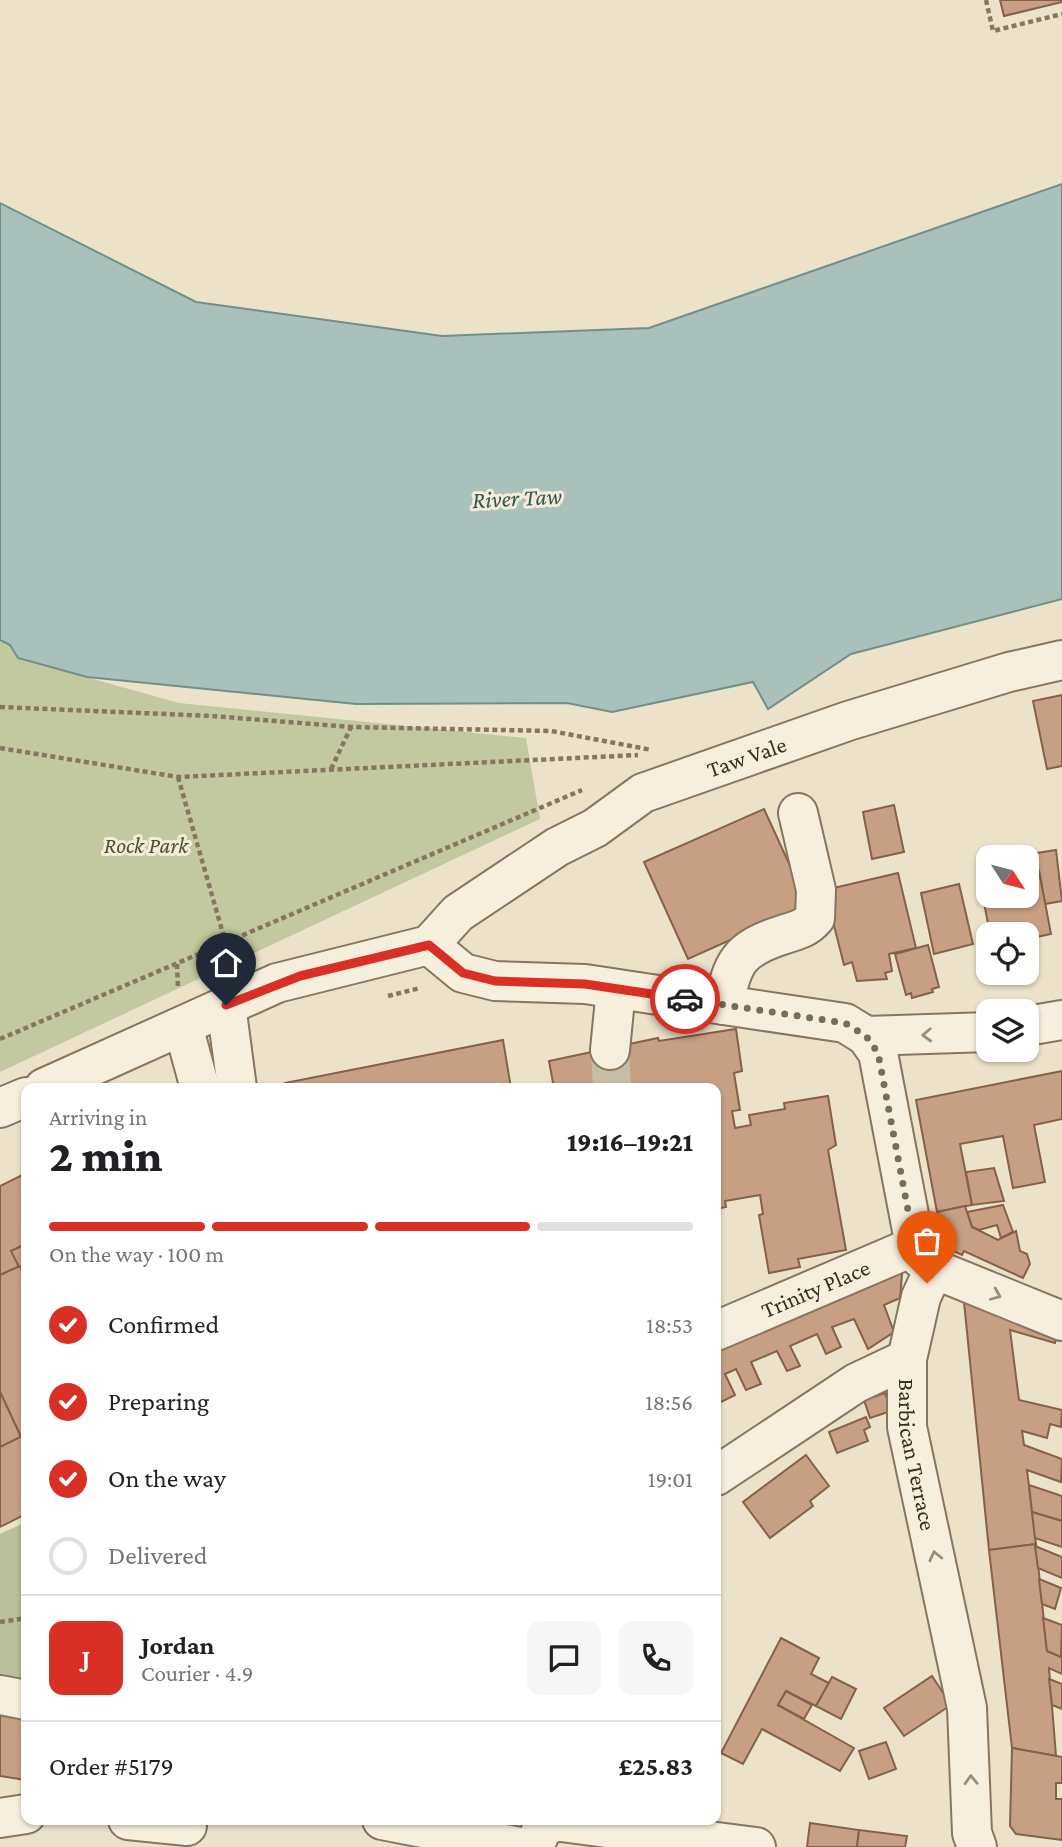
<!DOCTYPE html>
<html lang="en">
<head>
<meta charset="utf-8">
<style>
  body { margin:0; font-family:"Crimson Pro",serif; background:#f6f6f6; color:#202124; height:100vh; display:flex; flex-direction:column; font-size:26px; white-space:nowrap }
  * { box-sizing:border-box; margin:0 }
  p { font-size:23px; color:#757577 }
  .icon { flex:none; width:38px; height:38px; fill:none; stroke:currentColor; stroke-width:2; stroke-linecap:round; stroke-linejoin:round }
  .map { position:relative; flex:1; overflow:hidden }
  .sheet { position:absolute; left:21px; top:1083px; width:700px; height:742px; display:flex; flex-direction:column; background:#fff; border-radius:14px; box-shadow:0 2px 5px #0004 }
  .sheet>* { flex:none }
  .needle { width:46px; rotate:126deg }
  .fabs { position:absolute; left:976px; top:845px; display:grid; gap:14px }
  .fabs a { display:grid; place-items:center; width:63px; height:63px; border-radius:14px; background:#fff; box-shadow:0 2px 5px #0004; font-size:35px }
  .pin { position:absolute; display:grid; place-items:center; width:60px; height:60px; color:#fff; margin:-72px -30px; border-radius:50% 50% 50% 0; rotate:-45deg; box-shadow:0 0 7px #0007 }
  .pin .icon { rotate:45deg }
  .courier { position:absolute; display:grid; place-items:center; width:70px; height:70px; margin:-35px; border:5px solid #d93025; border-radius:50%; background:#fff; color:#222; box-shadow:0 2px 9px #0007 }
  .head em { font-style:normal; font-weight:800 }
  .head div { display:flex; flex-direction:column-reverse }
  .head { display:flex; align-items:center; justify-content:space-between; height:119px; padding:0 28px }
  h1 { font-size:46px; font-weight:800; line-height:52px }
  .bar { display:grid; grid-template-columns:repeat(4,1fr); gap:10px 7px; align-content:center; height:84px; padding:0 28px }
  .bar i { height:9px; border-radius:5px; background:#e0e0e0 }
  .bar .current { background:#d93025 }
  .bar p { grid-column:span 4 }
  .line { display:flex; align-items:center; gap:18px; padding:0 28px; border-top:2px solid #e0e0e0 }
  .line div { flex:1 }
  .round { display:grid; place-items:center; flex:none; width:74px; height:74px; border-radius:14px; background:#f6f6f6 }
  ol { padding:0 28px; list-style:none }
  li { display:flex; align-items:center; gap:21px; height:77px }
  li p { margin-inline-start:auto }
  li .icon { padding:7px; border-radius:50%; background:#d93025; color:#fff; stroke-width:4 }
  li:last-child { color:#757577 }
  li i { width:38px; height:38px; border:4px solid #e0e0e0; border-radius:50% }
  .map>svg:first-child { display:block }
</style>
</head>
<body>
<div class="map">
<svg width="1062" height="1847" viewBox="0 0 1062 1847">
  <rect width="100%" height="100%" fill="#ece2ca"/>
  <polygon fill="#c3c99e" points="0,640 10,645 18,658 179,703 526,738 540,819 0,1072"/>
  <polygon fill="#babf9c" points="26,1522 26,1690 0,1683 0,1534"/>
  <polygon fill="#aac0ba" stroke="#718f88" stroke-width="2" points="1062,184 1062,599 851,654 768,709 753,682 612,712 567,703 356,704 87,677 18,658 10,645 0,640 0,203 196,302 442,336 649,328"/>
  <g fill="#c7a083" stroke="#846147" stroke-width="2">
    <polygon points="1000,0 1062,0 1062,2 1004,16"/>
    <polygon points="1062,695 1062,766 1047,769 1033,701"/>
    <polygon points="894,805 904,852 872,859 863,812"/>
    <polygon points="764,809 808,905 688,959 644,862"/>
    <polygon points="1056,850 1062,901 1045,904 1039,871 1027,873 1027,858 1024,855"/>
    <polygon points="1039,871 1051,934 1027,939 1027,934 990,934 980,882 989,880 989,896 1027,896 1027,873"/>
    <polygon points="898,873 916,948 889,954 892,971 885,973 887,979 857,981 852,962 844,965 825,890"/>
    <polygon points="959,884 973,944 934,954 921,893"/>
    <polygon points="928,945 939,987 932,989 933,992 912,998 911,993 906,995 895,954"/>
    <polygon points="736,1029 742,1071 734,1073 740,1110 732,1111 735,1128 751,1125 749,1115 785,1109 784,1103 828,1096 836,1145 828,1150 846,1250 798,1259 800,1267 769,1273 759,1215 763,1214 760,1195 725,1201 726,1207 716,1209 716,1088 554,1088 549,1061 658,1038 659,1041"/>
    <polygon points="503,1040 511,1088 286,1088 285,1083"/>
    <polygon points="1062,1071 1062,1119 1034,1125 1045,1182 1013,1188 1003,1136 960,1144 972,1205 937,1212 916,1100"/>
    <polygon points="994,1168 1004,1201 972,1205 966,1172"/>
    <polygon points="26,1173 26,1244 11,1251 20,1266 0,1275 0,1186"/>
    <polygon points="1003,1205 1013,1232 1001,1238 997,1225 979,1230 972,1227 967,1212"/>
    <polygon points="965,1206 972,1227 998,1240 1016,1231 1020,1251 1027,1254 1030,1264 1023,1278 964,1251 962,1255 945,1247 937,1212"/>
    <polygon points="26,1244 26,1281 11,1251"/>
    <polygon points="903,1262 900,1298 884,1305 894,1332 868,1349 854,1319 832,1327 841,1347 826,1354 817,1334 790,1346 800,1366 787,1371 777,1351 751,1362 761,1384 746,1390 736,1369 725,1374 735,1395 717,1404 716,1339"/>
    <polygon points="20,1266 26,1281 26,1434 21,1437 0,1392 0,1275"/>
    <polygon points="964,1302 1007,1306 1059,1328 1055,1343 1010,1330 1019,1400 1062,1410 1061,1427 1050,1424 1047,1438 1022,1431 1024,1445 1062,1459 1061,1482 1027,1470 1036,1544 989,1550"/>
    <polygon points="0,1392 21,1437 0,1447"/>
    <polygon points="885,1393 891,1411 870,1418 864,1400"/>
    <polygon points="866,1417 870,1427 864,1430 868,1441 837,1453 829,1432"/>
    <polygon points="26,1434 26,1514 0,1527 0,1447"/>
    <polygon points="806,1455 829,1486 810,1501 813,1506 770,1538 743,1502"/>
    <polygon points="1029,1485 1062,1496 1062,1521 1032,1512"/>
    <polygon points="1032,1512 1062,1521 1062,1547 1035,1538"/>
    <polygon points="1036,1544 1047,1651 1062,1657 1062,1674 1049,1668 1056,1756 1012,1748 989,1550"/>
    <polygon points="1035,1546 1062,1557 1062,1578 1038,1568"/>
    <polygon points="1039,1579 1061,1588 1055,1609 1042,1604"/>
    <polygon points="1043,1618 1062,1625 1061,1657 1047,1651"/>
    <polygon points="781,1638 819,1658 811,1674 829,1683 816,1706 786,1691 778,1705 854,1748 840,1771 762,1729 743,1764 721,1753"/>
    <polygon points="932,1676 951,1705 904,1736 884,1708"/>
    <polygon points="832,1677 856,1689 841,1719 816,1706"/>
    <polygon points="1049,1679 1062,1684 1062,1709 1052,1705"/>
    <polygon points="786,1691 812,1705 804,1719 778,1705"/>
    <polygon points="0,1707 26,1711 26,1780 0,1776"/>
    <polygon points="886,1742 896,1769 869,1779 859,1751"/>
    <polygon points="1012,1748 1062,1757 1062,1783 1056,1783 1056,1799 1062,1799 1062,1840 1016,1834 1010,1826"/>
    <polygon points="810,1823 859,1830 857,1847 807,1847"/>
    <polygon points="859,1830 907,1836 905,1847 857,1847"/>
  </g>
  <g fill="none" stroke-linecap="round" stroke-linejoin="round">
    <polyline stroke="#c8bea8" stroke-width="38" stroke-dasharray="38 19" stroke-linecap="butt" points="610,1050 612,1088"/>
    <defs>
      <g id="minor">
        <polyline points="429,945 463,973 495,981 585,984 724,1005 845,1023 866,1036 989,1032"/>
        <polyline points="226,1005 237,1088"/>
        <path d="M 724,1005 C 732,962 739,949 782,935 C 797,930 805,929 815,918 L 816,890 L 798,813"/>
        <polyline points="183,1026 200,1088"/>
        <polyline points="1027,1026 1062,1020"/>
        <path id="s1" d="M 866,1036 L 878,1053 L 915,1246 L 920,1258 L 934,1269 L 921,1297 L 907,1359 L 907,1427 L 967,1708 L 972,1833 L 977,1847"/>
        <polyline points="610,1050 616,989"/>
        <path id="s2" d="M 44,1088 L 277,983 L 429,945 L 458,913 L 557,847 L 595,828 L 643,793 L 848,721 L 1009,672 L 1062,660"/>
        <polyline points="0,1108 26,1097"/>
        <polyline points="934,1269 1062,1321"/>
        <path id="s3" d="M 716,1331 L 915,1246"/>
        <polyline points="716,1476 856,1383 907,1359"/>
        <polyline points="0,1695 26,1700"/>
        <polyline points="0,1818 26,1814"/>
        <polyline points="128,1820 187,1826"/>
        <polyline points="382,1820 520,1847"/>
        <polyline points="534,1847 541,1831 553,1821 756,1847"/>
      </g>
    </defs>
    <use href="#minor" stroke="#87755f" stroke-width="42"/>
    <g stroke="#87755f" stroke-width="4.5" stroke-dasharray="5 3.5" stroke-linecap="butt">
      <polyline points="986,0 993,31 1062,14"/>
      <polyline points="0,707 212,716 351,727 551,731 652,750"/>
      <polyline points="0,748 178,777 638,755"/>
      <polyline points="331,769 351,727"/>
      <polyline points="178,777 226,944"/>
      <polyline points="177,964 178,988"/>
      <polyline points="388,996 420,988"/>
      <polyline points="0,1039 582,790"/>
      <polyline points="0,1622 26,1618"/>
    </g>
    <use href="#minor" stroke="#f7efdd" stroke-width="38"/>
  </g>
  <defs><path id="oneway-chevron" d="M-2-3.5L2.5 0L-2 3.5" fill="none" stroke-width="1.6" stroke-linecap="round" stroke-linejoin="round" transform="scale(1.75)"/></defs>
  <g stroke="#988e80">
    <use href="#oneway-chevron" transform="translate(927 1035) rotate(178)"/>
    <use href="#oneway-chevron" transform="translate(996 1295) rotate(23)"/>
    <use href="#oneway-chevron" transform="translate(935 1556) rotate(-103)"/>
    <use href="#oneway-chevron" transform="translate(971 1780) rotate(-92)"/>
  </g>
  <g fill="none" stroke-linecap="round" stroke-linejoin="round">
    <polyline stroke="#786c5d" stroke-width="7" stroke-dasharray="0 12.6" points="685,999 845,1023 866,1036 878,1053 915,1247 920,1258 933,1269 927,1283"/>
    <polyline stroke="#d93025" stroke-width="9" points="226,1005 300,976 429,945 463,973 495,981 585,984 685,999"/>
  </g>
  <g text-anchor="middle" stroke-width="6" stroke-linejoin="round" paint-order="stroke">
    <g font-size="23" fill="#392d22" stroke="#f4ecd9">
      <text dy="8" stroke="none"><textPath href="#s2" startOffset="786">Taw Vale</textPath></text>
      <text dy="8" stroke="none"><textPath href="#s3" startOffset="108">Trinity Place</textPath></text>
      <text dy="8" stroke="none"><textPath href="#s1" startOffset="439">Barbican Terrace</textPath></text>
    </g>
    <g font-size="23" font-style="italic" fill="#48532a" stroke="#f4ecd9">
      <text x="146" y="853">Rock Park</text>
    </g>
    <g font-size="24" font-style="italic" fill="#325755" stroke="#f4ecd9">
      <text transform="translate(517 498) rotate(-3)" y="8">River Taw</text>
    </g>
  </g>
</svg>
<div class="fabs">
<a><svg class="needle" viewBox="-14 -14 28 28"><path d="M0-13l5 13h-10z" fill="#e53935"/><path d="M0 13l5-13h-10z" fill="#757577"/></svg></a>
<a><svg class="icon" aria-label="locate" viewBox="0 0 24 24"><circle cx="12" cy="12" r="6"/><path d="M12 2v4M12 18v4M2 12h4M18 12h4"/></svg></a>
<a><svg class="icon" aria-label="layers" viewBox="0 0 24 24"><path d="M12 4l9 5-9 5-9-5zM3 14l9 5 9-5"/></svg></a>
</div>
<div class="pin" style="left:927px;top:1283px;background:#ea580c"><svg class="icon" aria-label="bag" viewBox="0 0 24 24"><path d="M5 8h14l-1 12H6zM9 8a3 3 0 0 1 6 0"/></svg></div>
<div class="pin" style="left:226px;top:1005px;background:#1f2937"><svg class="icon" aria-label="home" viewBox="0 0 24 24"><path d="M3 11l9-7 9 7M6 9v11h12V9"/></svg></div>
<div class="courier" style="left:685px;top:999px"><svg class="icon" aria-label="car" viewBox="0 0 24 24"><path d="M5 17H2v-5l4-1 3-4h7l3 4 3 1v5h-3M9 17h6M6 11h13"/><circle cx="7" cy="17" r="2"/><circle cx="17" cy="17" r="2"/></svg></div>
<section class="sheet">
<div class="head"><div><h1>2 min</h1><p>Arriving in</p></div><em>19:16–19:21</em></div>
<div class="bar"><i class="current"></i><i class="current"></i><i class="current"></i><i></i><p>On the way · 100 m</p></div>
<ol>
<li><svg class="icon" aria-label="check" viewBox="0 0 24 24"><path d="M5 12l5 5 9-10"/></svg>Confirmed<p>18:53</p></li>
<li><svg class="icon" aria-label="check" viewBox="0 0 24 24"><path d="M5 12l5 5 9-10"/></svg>Preparing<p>18:56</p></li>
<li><svg class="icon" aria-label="check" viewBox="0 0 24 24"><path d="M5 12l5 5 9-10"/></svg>On the way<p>19:01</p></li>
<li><i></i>Delivered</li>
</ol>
<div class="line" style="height:126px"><b class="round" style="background:#d93025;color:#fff">J</b><div><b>Jordan</b><p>Courier · 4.9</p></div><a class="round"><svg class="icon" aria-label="chat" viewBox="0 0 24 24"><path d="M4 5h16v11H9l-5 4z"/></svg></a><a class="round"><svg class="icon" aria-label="phone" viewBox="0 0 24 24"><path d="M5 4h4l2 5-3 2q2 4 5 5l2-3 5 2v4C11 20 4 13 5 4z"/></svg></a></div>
<div class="line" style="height:91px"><div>Order #5179</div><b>£25.83</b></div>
</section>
</div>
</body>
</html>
